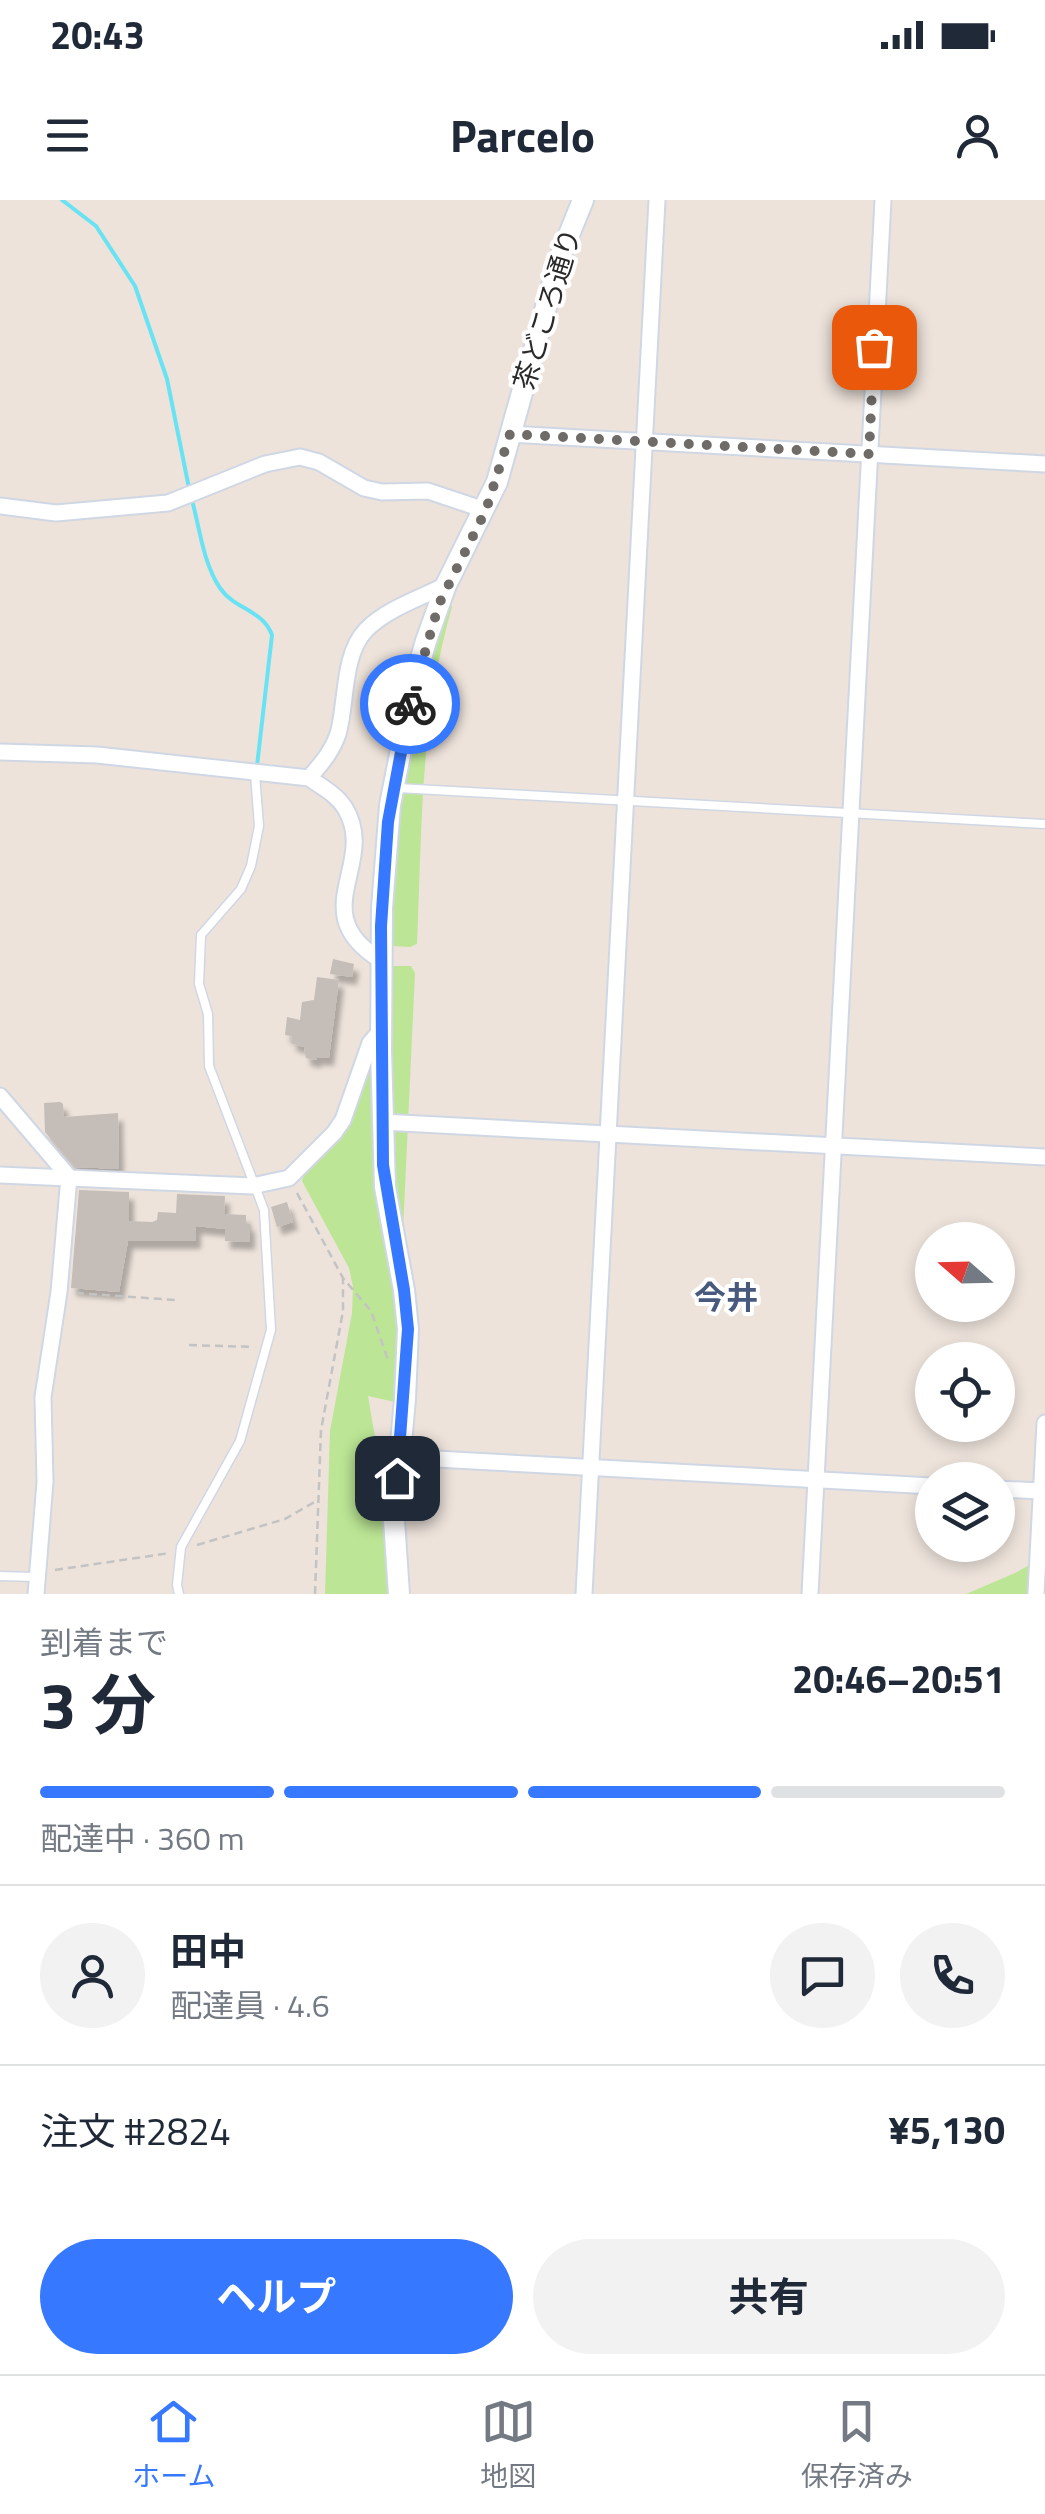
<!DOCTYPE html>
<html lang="ja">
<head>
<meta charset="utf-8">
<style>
  body { margin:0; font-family:"Titillium Web","Noto Sans JP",sans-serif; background:#f2f2f3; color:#1f2937; height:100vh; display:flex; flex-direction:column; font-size:38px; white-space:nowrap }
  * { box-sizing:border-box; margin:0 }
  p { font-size:32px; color:#747a83 }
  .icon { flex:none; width:55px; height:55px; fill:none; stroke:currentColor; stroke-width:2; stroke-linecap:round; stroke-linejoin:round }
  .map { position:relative; height:1394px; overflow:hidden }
  .drawer { display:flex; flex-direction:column; background:#fff; flex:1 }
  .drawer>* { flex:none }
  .needle { width:65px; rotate:290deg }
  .fabs { position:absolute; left:915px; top:1022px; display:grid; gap:20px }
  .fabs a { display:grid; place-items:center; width:100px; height:100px; border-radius:50%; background:#fff; box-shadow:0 5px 15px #0003; font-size:50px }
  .pin { position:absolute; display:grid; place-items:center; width:85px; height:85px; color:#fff; margin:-42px; border-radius:20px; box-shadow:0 5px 15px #0006 }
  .courier { position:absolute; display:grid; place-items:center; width:100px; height:100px; margin:-50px; border:8px solid #3678ff; border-radius:50%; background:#fff; color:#222; box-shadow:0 2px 12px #0007 }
  .head em { font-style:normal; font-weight:700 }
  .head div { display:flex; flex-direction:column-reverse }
  .head { display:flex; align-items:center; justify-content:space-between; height:170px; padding:0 40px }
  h1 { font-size:65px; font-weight:700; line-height:75px }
  .bar { display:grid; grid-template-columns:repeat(4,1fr); gap:15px 10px; align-content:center; height:120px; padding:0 40px }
  .bar i { height:12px; border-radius:8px; background:#e0e1e3 }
  .bar .on { background:#3678ff }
  .bar p { grid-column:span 4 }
  .line { display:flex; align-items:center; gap:25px; padding:0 40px; border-top:2px solid #e0e1e3 }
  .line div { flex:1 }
  .round { display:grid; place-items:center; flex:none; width:105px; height:105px; border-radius:52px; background:#f2f2f3 }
  .cta { display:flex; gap:20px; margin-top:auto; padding:20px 40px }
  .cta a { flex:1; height:115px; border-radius:60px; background:#3678ff; color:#fff; font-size:40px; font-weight:700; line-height:115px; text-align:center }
  .cta a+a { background:#f2f2f3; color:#1f2937 }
  .status { display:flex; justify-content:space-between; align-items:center; height:70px; padding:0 50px; background:#fff; direction:ltr }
  .status svg { height:28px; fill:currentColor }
  header { display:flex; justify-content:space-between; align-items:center; height:130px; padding:0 40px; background:#fff; font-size:45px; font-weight:700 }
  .menu { display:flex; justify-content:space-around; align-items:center; height:140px; border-top:2px solid #e0e1e3; background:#fff; font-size:28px; color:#747a83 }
  .menu a { display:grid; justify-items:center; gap:5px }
  .menu .on { color:#3678ff }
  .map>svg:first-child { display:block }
</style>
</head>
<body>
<div class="status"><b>20:43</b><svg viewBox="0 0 49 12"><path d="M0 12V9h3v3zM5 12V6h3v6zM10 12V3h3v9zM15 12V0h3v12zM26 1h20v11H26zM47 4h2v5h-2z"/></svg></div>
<header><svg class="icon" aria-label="menu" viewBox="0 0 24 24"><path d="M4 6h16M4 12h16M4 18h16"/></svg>Parcelo<svg class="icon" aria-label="person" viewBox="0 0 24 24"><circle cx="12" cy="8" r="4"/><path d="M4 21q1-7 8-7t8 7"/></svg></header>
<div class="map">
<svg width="1045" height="1394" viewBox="0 0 1045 1394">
  <defs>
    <filter id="shadow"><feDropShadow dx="5" dy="8" stdDeviation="2.5" flood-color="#0004"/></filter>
  </defs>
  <rect width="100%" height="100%" fill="#ede3db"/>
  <g fill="#bce695">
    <path d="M 449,400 L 452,407 C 420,516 422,630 417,744 L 410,747 L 392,746 L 391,628 L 415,492 Z"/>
    <polygon points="393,766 411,766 415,773 395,1202 368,1196 384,1291 389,1290 388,1394 325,1394 330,1231 352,1113 353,1087 349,1068 302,981 305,972 350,919 386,771"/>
    <polygon points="1045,1356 1045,1386 1030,1394 966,1394 1015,1373"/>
  </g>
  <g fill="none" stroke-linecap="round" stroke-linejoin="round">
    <g stroke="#69e3f4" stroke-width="4">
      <polyline points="62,0 96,26 135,86 167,179 189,288"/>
      <path d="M 193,304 C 200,331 204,365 220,388 C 234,409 263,410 272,435 L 257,566"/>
    </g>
  </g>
  <g fill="#c5bdb8" filter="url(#shadow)">
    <polygon points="333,759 354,764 352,777 330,774"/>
    <polygon points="317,777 339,780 329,858 317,857 316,860 306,858 304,847 291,843 292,836 285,835 287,817 300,820 302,802 314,800"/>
    <polygon points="60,902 63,904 64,917 118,913 119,969 75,967 45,932 44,903"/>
    <polygon points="79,990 129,992 129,1021 152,1022 157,1020 158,1012 176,1013 177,994 225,996 224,1014 246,1015 246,1023 250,1024 250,1042 225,1041 225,1029 196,1026 196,1041 128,1041 119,1092 71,1088"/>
    <polygon points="287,1002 293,1022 277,1027 271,1007"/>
  </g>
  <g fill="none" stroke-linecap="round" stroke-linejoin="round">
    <defs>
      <g id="service">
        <polyline points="398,588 1045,624"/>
        <polyline points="0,1376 35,1377"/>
        <polyline points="179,1394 177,1385 181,1347 240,1241 271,1130 264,1010 209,866 208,814 199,784 201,735 241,689 251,666 259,626 255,574"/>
      </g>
      <g id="minor">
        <polyline points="509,234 1045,264"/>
        <polyline points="0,306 56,313 168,303 265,264 300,257 319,262 364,288 382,292 428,291 485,310"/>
        <path d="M 0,552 L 97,555 L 309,578 C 322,587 336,594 345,608 C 379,664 302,713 382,761"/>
        <path d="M 309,578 C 321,564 332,552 338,534 C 347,503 342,455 366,430 C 386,409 421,398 446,385"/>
        <polyline points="0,896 69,977 59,1092 43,1197 45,1282 36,1394"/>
        <polyline points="382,922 1045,957"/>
        <polyline points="0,975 252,986 289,978 334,933 343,920 370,843 381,830"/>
        <polyline points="399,1257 932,1286"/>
        <polyline points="998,1289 1041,1291"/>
        <polyline points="584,1394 657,0"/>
        <polyline points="810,1394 883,0"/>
        <polyline points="1036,1394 1045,1223"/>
      </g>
      <polyline id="tertiary" points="399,1394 394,1320 405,1199 408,1129 404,1090 385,987 381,851 382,708 390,605 415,479 426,441 446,385 497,282 560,57 583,0"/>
    </defs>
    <use href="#service" stroke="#d0d7e4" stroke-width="11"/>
    <use href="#minor" stroke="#d0d7e4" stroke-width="19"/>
    <use href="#tertiary" stroke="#d0d7e4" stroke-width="24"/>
    <g stroke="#c3c3c3" stroke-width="2.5" stroke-dasharray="8 5" stroke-linecap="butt">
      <polyline points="297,993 343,1078 371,1111 388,1160"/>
      <polyline points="76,1093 175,1100"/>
      <polyline points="189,1145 253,1147"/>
      <polyline points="197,1345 285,1319 318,1300"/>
      <polyline points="55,1370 170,1353"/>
      <polyline points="315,1394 321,1230 343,1111 343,1078"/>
    </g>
    <use href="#service" stroke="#fff" stroke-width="8"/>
    <use href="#minor" stroke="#fff" stroke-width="15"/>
    <use href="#tertiary" stroke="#fff" stroke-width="20"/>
  </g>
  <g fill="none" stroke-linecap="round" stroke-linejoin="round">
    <polyline stroke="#6e6b68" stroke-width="10" stroke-dasharray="0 18" points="410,504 439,404 486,310 510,234 869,254 874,147"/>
    <polyline stroke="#3678ff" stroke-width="12" points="397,1278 408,1129 404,1090 383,965 381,726 388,622 410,504"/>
  </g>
  <g text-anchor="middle" stroke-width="8" stroke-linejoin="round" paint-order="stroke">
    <g font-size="28" fill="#2a2a2a" stroke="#fff">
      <text transform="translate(547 109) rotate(-73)" y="10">茶どころ通り</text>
    </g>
    <g font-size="32" font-weight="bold" fill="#48597d" stroke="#fff">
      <text x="726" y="1109">今井</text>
    </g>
  </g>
</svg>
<div class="fabs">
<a><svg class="needle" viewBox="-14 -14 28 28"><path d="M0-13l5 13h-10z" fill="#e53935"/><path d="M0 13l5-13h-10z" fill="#747a83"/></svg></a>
<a><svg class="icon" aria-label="locate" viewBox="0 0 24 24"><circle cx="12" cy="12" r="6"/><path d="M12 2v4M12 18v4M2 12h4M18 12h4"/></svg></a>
<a><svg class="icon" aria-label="layers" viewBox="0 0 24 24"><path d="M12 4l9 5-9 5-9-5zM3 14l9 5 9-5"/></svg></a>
</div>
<div class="pin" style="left:874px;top:147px;background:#ea580c"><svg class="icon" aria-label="bag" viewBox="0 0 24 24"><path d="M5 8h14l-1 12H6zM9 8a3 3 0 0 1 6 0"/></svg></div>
<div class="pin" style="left:397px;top:1278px;background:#1f2937"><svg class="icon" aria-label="home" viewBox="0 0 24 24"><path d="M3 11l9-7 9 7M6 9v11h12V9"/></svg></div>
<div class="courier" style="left:410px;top:504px"><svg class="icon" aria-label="bike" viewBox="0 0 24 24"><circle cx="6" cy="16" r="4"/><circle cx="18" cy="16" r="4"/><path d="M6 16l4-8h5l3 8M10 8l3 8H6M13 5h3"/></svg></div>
</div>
<section class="drawer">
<div class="head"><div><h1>3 分</h1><p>到着まで</p></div><em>20:46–20:51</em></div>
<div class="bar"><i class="on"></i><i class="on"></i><i class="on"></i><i></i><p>配達中 · 360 m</p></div>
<div class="line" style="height:180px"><a class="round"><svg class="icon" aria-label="person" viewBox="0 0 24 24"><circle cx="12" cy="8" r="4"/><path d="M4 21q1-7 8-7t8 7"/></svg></a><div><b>田中</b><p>配達員 · 4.6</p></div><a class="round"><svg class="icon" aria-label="chat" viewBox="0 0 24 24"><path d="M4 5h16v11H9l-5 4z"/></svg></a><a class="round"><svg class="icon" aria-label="phone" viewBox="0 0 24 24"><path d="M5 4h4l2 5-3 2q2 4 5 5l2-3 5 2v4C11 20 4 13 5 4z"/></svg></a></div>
<div class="line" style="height:130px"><div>注文 #2824</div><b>¥5,130</b></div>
<div class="cta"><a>ヘルプ</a><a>共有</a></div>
</section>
<nav class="menu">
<a class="on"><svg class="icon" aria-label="home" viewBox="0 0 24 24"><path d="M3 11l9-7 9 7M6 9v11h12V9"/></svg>ホーム</a>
<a><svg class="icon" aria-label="map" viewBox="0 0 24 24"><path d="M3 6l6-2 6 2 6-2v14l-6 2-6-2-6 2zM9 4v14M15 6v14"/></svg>地図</a>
<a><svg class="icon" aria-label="saved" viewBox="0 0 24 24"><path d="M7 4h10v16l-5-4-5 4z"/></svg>保存済み</a>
</nav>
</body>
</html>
